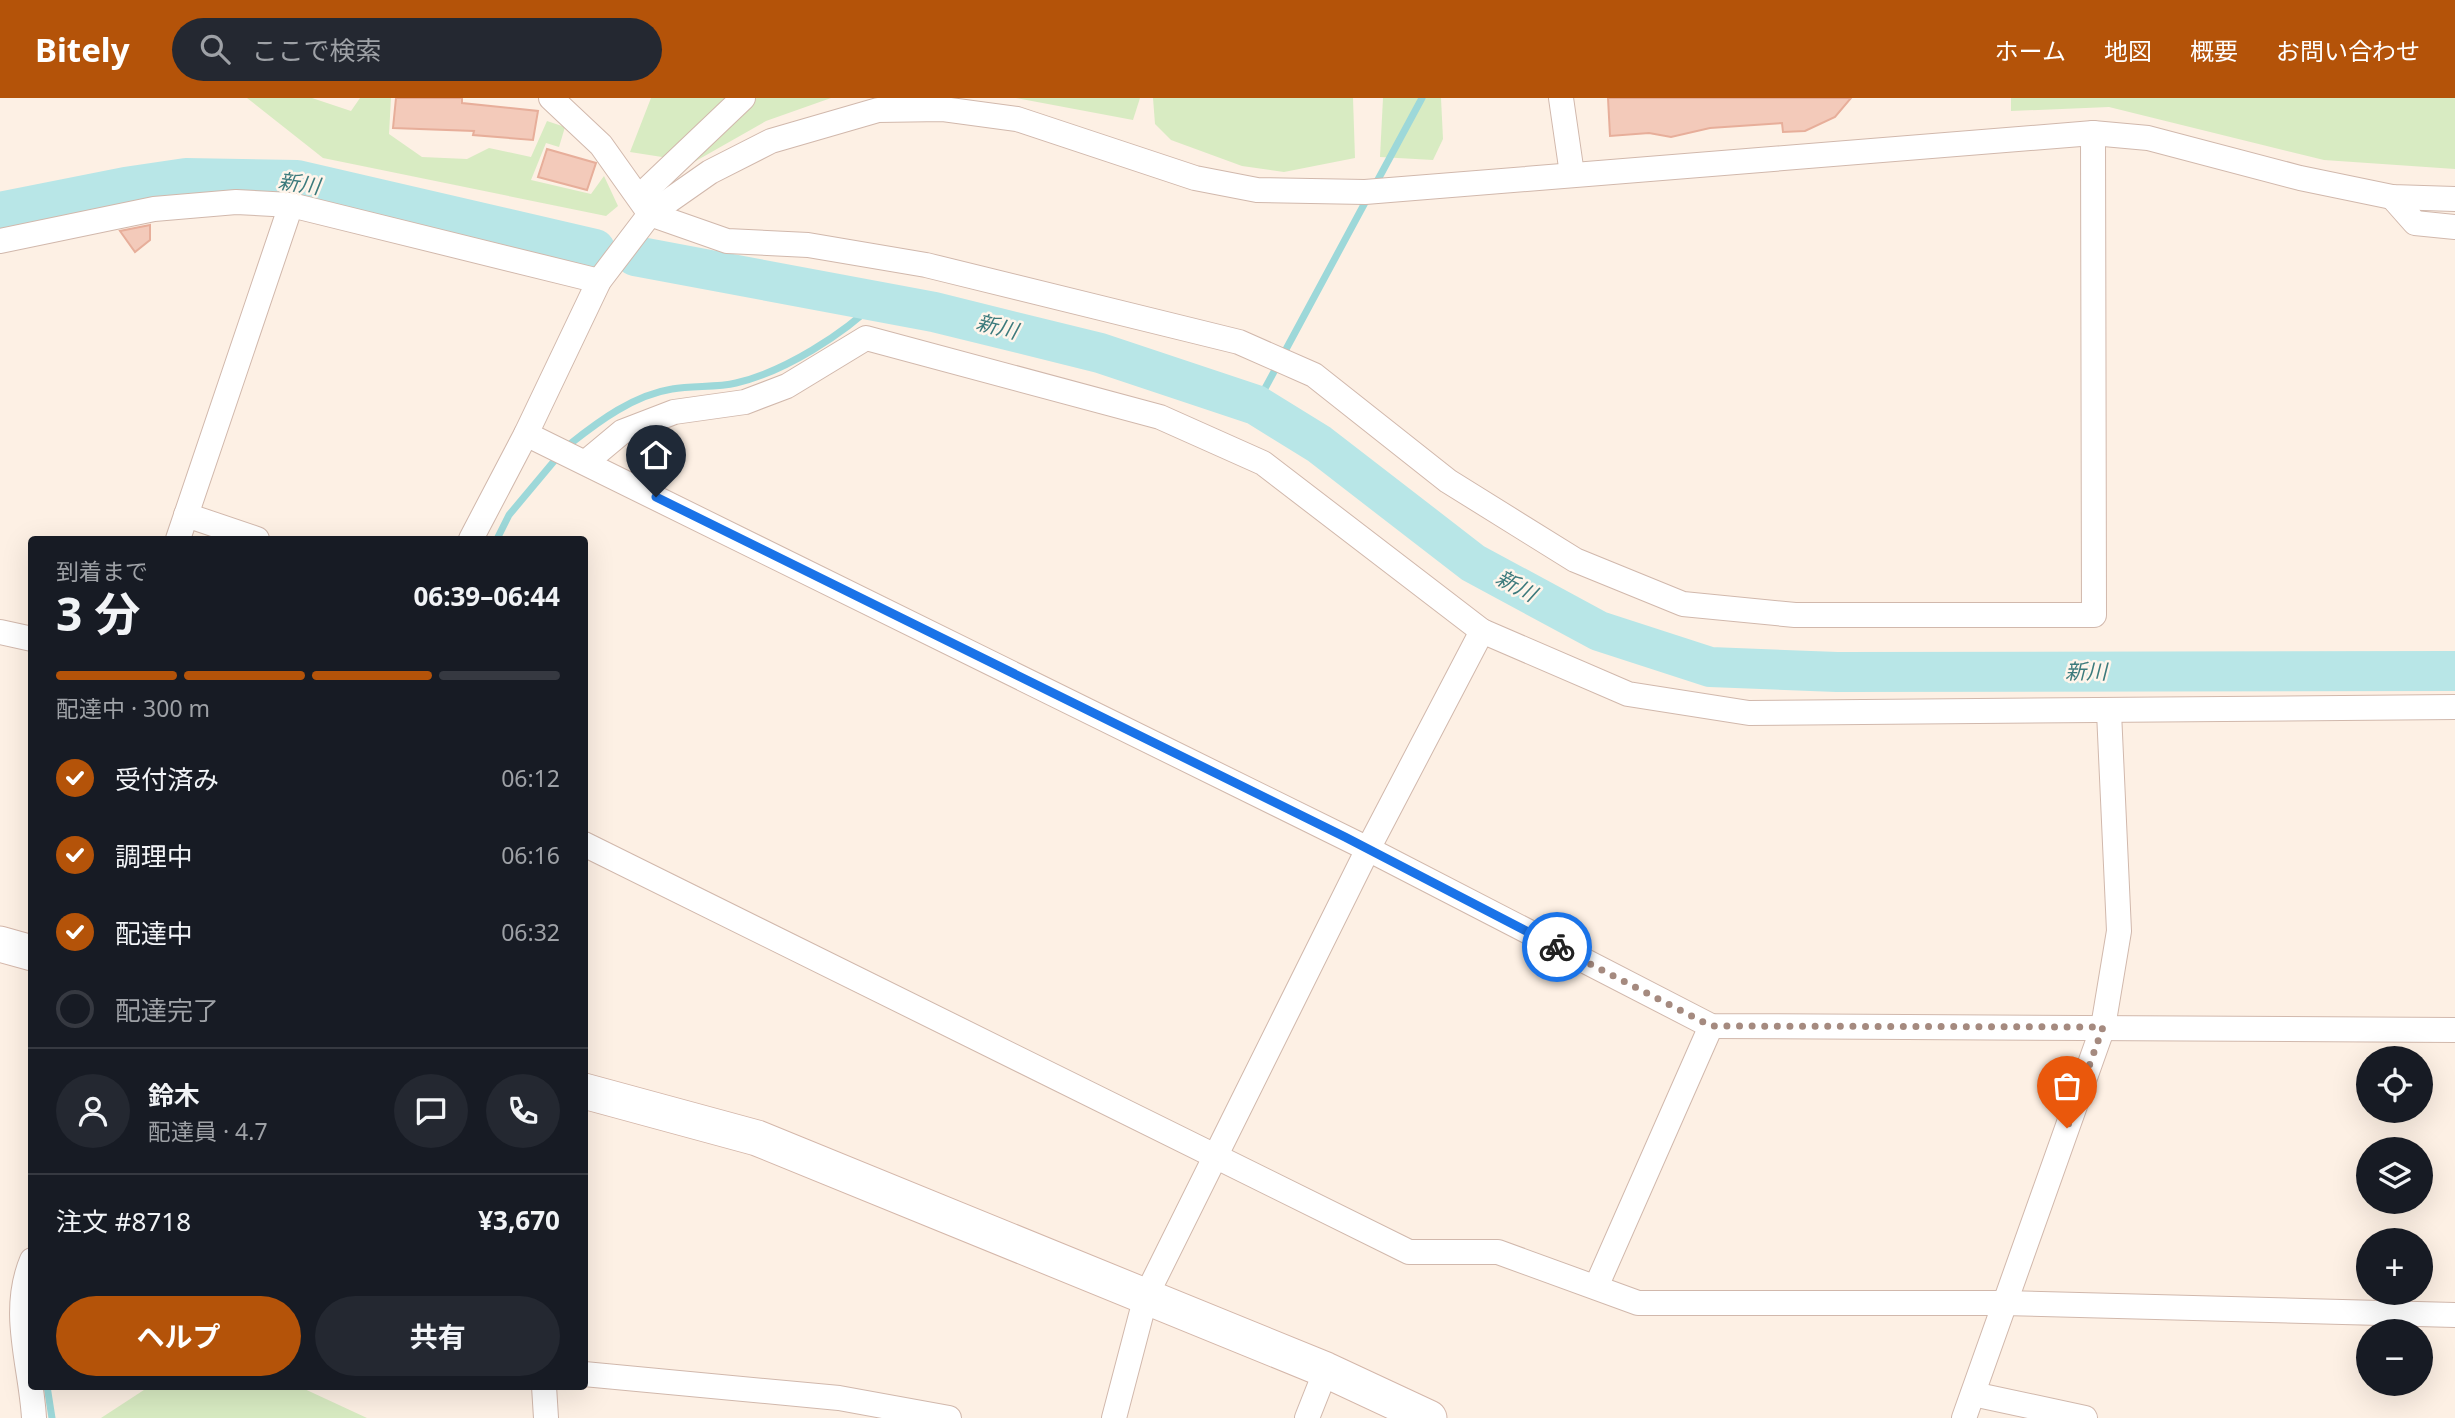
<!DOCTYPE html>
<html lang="ja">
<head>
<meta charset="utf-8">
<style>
  body { margin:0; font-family:"Noto Sans","Noto Sans JP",sans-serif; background:#242831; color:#f1f3f6; height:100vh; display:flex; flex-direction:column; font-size:26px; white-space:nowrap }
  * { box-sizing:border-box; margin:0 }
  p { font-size:23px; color:#9ea1a6 }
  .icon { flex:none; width:38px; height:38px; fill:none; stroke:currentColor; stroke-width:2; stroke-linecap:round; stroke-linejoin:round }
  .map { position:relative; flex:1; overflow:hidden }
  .details { position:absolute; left:28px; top:438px; width:560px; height:854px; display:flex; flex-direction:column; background:#171b24; border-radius:7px; box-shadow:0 7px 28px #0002 }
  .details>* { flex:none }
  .controls { position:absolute; left:2356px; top:948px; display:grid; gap:14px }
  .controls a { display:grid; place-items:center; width:77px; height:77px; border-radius:50%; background:#171b24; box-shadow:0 7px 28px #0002; font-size:35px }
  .pin { position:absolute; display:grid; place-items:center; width:60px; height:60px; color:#fff; margin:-72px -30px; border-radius:50% 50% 50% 0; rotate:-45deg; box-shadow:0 0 7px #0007 }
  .pin .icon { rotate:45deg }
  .courier { position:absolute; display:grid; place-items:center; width:70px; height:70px; margin:-35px; border:5px solid #1a73e8; border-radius:50%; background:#fff; color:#222; box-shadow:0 2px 9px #0007 }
  .overview em { font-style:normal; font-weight:700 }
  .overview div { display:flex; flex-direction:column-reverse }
  .overview { display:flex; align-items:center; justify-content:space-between; height:119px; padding:0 28px }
  h1 { font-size:46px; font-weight:700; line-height:52px }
  .bar { display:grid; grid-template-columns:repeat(4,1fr); gap:10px 7px; align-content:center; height:84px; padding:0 28px }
  .bar i { height:9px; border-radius:5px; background:#363941 }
  .bar .active { background:#b45309 }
  .bar p { grid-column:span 4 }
  .line { display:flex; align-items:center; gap:18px; padding:0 28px; border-top:2px solid #363941 }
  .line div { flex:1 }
  .round { display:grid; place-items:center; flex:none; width:74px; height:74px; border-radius:37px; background:#242831 }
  ol { padding:0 28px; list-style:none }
  li { display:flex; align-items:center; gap:21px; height:77px }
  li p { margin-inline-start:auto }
  li .icon { padding:7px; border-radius:50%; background:#b45309; color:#fff; stroke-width:4 }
  li:last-child { color:#9ea1a6 }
  li i { width:38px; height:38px; border:4px solid #363941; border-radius:50% }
  .action { display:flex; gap:14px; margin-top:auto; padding:14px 28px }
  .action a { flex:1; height:80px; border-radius:42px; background:#b45309; color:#fff; font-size:28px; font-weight:700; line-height:80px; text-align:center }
  .action a+a { background:#242831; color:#f1f3f6 }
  header { display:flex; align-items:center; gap:42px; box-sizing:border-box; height:98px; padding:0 35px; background:#b45309; color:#fff }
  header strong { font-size:33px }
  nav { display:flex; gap:38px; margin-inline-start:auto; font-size:24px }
  .search { width:490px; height:63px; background:#242831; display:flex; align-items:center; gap:18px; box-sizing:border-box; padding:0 24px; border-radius:38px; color:#9ea1a6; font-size:26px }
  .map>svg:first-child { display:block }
</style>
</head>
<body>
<header>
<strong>Bitely</strong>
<div class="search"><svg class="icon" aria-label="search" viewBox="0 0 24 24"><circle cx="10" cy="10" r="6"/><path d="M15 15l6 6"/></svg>ここで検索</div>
<nav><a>ホーム</a><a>地図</a><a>概要</a><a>お問い合わせ</a></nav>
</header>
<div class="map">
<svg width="2455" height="1320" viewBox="0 0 2455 1320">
  <rect width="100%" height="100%" fill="#fdf0e4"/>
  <g fill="#d8ebc2">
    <polygon points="247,0 312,0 351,13 360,0 391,0 389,36 422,59 467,61 489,50 531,59 547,23 565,29 559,49 546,45 531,82 591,96 604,78 618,108 606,118 323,60"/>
    <polygon points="651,0 831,0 766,23 694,64 630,54"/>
    <polygon points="1016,0 1140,0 1133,22"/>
    <polygon points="1153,0 1353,0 1355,60 1284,74 1242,68 1171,42 1155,26"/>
    <polygon points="1383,0 1441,0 1443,41 1433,62 1380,59"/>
    <polygon points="2011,0 2455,0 2455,71 2324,62 2109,9 2011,13"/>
    <polygon points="150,1288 298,1288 367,1320 101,1320"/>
  </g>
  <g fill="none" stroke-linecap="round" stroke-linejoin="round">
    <g stroke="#9dd8d9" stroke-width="7">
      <polyline points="1374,89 1422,0"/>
      <polyline points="1256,307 1368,99"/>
      <path d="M 570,346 C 599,323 634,297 672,291 C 693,287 716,290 736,285 C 784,274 844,236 878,202"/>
      <polyline points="497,441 509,417 555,362"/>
      <polyline points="47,1288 52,1320"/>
    </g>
    <g stroke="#b8e6e7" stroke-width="40">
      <polyline points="0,114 125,89 186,80 297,82 595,151"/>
      <polyline points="635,158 934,214 1100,255 1256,307 1319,346 1473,465 1599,533 1710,569 1837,574 2455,573"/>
    </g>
  </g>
  <g fill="#f3caba" stroke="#e7ae9a" stroke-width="2">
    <polygon points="396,0 462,0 462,5 538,13 533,42 473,37 474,33 393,30"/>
    <polygon points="1608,0 1851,0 1835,19 1805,33 1783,34 1782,25 1710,30 1671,39 1649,35 1610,38"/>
    <polygon points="547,51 596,65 587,92 538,79"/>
    <polygon points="150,127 150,142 135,154 120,133"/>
  </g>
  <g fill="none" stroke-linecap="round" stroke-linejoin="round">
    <defs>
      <g id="street">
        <polyline points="551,0 601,47 650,116 727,143 808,147 926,167 1239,244 1314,277 1448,383 1575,462 1683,506 1795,517 2094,517 2093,35"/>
        <polyline points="1561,0 1572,76"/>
        <polyline points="640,98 743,0"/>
        <polyline points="2392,99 2415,125 2455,129"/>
        <polyline points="0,143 154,111 236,104 291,107 599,183"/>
        <polyline points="526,336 1368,751 1711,928 2455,932"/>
        <polyline points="586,364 622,334 674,314 745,304 787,288 866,240 1160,319 1263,365 1482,533 1628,596 1749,615 2455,609"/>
        <polyline points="186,417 257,441"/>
        <polyline points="178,441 291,107"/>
        <polyline points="471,441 526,336 599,183 650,116 710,74 771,43 878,12 943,11 1017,21 1195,80 1257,92 1365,94 2093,35 2148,40 2300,80 2392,99 2455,101"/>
        <polyline points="0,534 32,541"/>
        <polyline points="584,746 1409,1154 1498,1154 1638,1205 2003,1205 2455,1217"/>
        <path d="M 32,1162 C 10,1214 31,1267 34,1320"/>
        <polyline points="1596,1189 1711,928"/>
        <polyline points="584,1276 839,1300 949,1320"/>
        <polyline points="544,1288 546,1320"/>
        <polyline points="1973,1296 2085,1320"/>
        <polyline points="1114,1320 1146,1198 1368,751 1482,533"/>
        <polyline points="1307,1320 1326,1272"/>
        <polyline points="1964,1320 2103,929 2119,833 2109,614"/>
      </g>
      <g id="secondary">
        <polyline points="0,846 32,855"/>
        <polyline points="584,993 757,1040 1326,1272 1429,1320"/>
      </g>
    </defs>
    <use href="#street" stroke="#d1b8ac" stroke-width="26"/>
    <use href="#secondary" stroke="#d4b7aa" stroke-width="37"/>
    <use href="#street" stroke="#fff" stroke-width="24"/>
    <use href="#secondary" stroke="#fff" stroke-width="35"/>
  </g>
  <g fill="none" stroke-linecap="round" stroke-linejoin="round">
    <polyline stroke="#a58a7f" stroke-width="7" stroke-dasharray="0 12.6" points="1557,849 1711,928 2103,929 2067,1030"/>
    <polyline stroke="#1a73e8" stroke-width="9" points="656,399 1345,739 1557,849"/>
  </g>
  <g text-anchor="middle" stroke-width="5" stroke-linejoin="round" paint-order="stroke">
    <g font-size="21" font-style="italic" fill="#3c7a7c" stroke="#fff5eb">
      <text transform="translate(299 86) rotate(8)" y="7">新川</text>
      <text transform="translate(997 229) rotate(14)" y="7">新川</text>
      <text transform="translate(1516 488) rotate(28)" y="7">新川</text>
      <text x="2086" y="581">新川</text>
    </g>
  </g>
</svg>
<div class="controls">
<a><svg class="icon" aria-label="locate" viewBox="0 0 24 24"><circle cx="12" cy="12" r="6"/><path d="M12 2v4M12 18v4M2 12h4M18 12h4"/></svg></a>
<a><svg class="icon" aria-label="layers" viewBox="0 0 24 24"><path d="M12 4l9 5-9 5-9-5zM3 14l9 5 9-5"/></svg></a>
<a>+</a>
<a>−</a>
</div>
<div class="pin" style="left:2067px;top:1030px;background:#ea580c"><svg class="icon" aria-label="bag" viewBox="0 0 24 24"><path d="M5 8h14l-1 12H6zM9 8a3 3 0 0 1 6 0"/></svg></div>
<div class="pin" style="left:656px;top:399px;background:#1f2937"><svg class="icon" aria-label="home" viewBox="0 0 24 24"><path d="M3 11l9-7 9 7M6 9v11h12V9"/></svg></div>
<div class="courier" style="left:1557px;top:849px"><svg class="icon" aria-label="bike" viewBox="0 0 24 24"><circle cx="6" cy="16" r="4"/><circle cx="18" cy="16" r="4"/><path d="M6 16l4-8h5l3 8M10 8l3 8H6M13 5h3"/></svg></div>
<section class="details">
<div class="overview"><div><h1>3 分</h1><p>到着まで</p></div><em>06:39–06:44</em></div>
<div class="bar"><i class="active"></i><i class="active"></i><i class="active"></i><i></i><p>配達中 · 300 m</p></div>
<ol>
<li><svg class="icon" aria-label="check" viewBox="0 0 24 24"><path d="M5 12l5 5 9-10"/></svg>受付済み<p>06:12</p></li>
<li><svg class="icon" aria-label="check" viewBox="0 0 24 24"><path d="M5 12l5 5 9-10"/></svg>調理中<p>06:16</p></li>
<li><svg class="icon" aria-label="check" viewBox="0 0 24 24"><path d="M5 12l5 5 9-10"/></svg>配達中<p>06:32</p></li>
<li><i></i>配達完了</li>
</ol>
<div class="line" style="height:126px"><a class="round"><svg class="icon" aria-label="person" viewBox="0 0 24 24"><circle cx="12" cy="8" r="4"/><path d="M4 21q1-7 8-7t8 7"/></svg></a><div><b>鈴木</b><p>配達員 · 4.7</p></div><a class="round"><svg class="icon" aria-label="chat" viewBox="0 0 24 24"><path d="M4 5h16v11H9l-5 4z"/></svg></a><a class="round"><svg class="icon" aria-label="phone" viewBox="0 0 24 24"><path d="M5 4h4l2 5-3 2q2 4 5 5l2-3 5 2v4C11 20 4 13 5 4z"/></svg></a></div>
<div class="line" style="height:91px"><div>注文 #8718</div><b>¥3,670</b></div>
<div class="action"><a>ヘルプ</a><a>共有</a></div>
</section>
</div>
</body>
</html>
